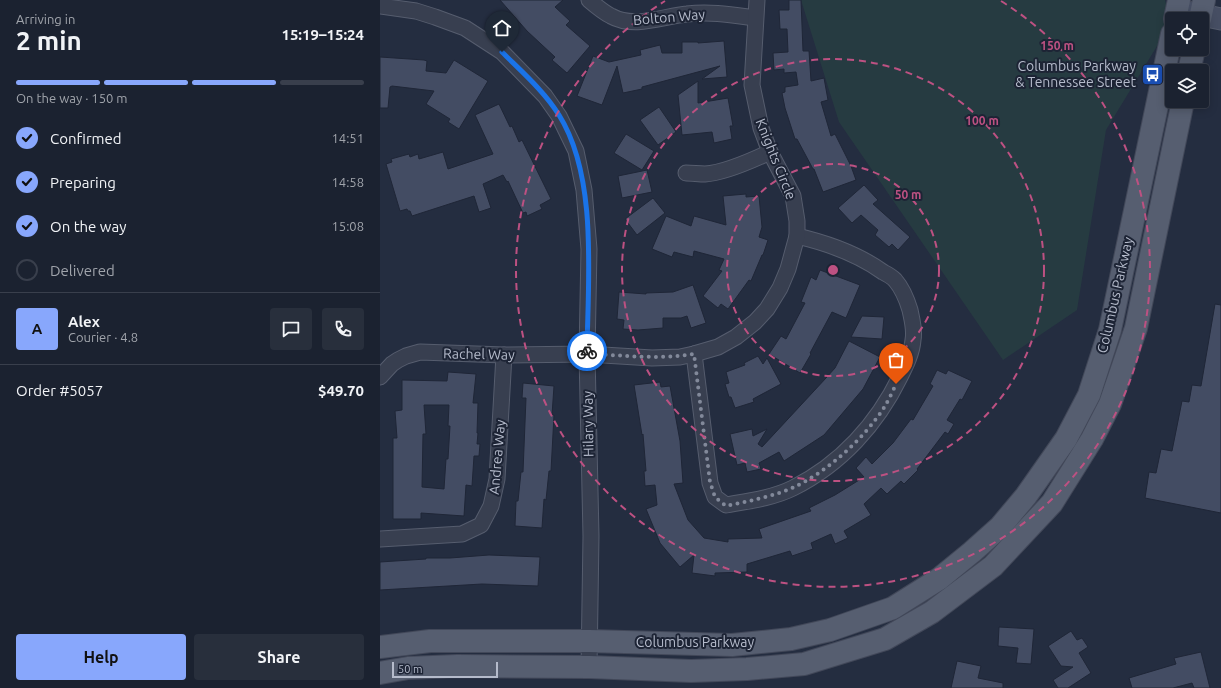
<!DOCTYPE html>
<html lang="en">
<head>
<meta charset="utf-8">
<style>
  body { margin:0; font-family:Ubuntu,sans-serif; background:#282f3c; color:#f1f3f6; height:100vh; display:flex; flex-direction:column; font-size:15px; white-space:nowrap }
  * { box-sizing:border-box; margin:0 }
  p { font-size:13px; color:#a0a4ab }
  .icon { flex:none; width:22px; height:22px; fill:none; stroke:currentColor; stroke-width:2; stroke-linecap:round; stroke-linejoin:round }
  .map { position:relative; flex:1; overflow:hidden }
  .side { display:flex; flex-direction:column; background:#1b2230; width:380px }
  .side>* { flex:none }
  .controls { position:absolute; left:785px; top:12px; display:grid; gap:8px }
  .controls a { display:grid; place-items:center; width:44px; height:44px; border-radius:4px; background:#1b2230; box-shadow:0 2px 10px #0003,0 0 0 1px #393f4c; font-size:20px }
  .scale { position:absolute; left:12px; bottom:10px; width:106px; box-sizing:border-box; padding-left:4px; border:2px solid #b5bbcb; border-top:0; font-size:11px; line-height:14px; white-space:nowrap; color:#b5bbcb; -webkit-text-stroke:3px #1d2435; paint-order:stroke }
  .pin { position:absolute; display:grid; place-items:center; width:34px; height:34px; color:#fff; margin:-41px -17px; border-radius:50% 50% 50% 0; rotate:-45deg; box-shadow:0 0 4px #0007 }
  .pin .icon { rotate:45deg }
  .courier { position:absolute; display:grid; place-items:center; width:40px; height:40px; margin:-20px; border:3px solid #1a73e8; border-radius:50%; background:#fff; color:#222; box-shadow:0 1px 5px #0007 }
  .head em { font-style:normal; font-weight:600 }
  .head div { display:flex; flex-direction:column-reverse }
  .head { display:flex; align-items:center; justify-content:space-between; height:68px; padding:0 16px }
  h1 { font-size:26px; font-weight:600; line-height:30px }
  .bar { display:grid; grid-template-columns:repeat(4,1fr); gap:6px 4px; align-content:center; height:48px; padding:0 16px }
  .bar i { height:5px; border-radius:3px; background:#393f4c }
  .bar .on { background:#88a7fc }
  .bar p { grid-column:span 4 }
  .line { display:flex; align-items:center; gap:10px; padding:0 16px; border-top:1px solid #393f4c }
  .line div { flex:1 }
  .round { display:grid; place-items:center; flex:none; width:42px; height:42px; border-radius:4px; background:#282f3c }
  ol { padding:0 16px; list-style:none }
  li { display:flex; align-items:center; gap:12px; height:44px }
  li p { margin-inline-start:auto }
  li .icon { padding:4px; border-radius:50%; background:#88a7fc; color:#111; stroke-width:4 }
  li:last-child { color:#a0a4ab }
  li i { width:22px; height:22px; border:2px solid #393f4c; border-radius:50% }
  .action { display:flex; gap:8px; margin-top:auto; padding:8px 16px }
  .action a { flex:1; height:46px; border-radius:4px; background:#88a7fc; color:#111; font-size:16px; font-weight:600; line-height:46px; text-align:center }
  .action a+a { background:#282f3c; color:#f1f3f6 }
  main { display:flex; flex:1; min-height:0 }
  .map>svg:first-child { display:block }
</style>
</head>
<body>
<main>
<section class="side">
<div class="head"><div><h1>2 min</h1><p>Arriving in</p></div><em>15:19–15:24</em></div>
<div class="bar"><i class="on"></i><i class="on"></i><i class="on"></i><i></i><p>On the way · 150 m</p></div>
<ol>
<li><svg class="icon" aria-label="check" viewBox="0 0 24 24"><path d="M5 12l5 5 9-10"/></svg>Confirmed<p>14:51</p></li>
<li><svg class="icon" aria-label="check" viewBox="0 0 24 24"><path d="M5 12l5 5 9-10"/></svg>Preparing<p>14:58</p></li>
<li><svg class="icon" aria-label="check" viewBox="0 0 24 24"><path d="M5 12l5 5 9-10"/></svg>On the way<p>15:08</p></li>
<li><i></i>Delivered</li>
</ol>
<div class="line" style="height:72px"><b class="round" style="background:#88a7fc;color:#111">A</b><div><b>Alex</b><p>Courier · 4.8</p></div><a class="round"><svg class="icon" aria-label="chat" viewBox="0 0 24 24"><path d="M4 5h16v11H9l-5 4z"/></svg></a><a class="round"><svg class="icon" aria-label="phone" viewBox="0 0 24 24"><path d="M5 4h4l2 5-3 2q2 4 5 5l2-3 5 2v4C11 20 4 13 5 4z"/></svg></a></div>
<div class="line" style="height:52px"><div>Order #5057</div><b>$49.70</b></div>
<div class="action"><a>Help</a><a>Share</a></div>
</section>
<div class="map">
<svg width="841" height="688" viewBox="0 0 841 688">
  <rect width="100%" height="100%" fill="#242d40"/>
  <polygon fill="#263b41" points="421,0 785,0 791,23 726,130 697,310 623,360 459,122"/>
  <g fill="#434c63" stroke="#1f2637" fill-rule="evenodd">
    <polygon points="120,0 183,0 175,7 190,21 186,25 210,46 187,73 172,60 175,57 147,31"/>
    <polygon points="409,0 421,0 423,51 429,51 431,81 444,78 448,100 441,102 451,136 455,134 471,166 476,180 443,192 434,169 433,169 417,139 415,139 405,108 402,93 405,92 405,87 418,85 416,72 404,73 404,69 394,70 393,53 408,52 407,29 400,29 399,10 409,10"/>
    <polygon points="344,41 347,77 322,79 340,66 262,87 262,89 243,93 237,66 222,105 197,96 213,56 229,62 261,55 260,50 280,45 282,53 302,53 302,42 318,42 318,43"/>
    <polygon points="0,57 44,60 47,61 46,71 66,73 74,60 108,81 79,129 68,122 70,119 46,104 54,91 12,86 10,87 8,108 0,108"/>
    <polygon points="318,81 318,103 348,98 353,126 350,126 352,139 334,143 332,132 302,135 298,95"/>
    <polygon points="119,104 130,127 132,126 139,142 142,140 171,199 160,205 162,209 147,216 146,212 143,213 128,181 127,182 123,175 103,184 111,208 99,212 94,196 32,216 30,211 28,211 27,209 20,211 6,164 12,162 11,159 29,154 30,157 38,154 39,159 63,152 68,169 113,154 95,115"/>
    <polygon points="279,107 296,132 278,145 260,120"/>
    <polygon points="246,134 274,151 262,170 234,153"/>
    <polygon points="267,170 272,192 242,198 238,176"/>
    <polygon points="484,185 498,200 493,204 530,237 518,250 512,244 509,247 495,235 498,230 481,215 472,223 458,208"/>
    <polygon points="366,194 366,197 379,196 382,227 379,237 388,240 383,255 382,255 371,281 369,280 348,309 341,304 338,308 323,296 342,271 339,270 344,259 314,251 313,257 294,252 292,257 272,249 286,216 311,226 314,216 346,225 343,196"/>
    <polygon points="273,198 285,213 257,235 245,219"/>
    <polygon points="440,270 480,285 466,318 452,312 430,353 431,354 420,373 389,354 401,336 406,339 425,303 421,302 431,277 436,280"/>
    <polygon points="313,285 326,323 311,328 307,316 301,318 283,318 283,328 258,330 243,329 244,320 237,319 239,292 266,294 266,293 293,292"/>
    <polygon points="835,304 841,305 841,513 765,498 769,472 776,473 781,449 792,451 802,401 809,402 812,385 821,386"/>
    <polygon points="482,316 504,317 502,339 471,337"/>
    <polygon points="469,341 500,357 483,389 444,435 404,461 399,452 379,463 381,469 367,472 365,463 357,465 350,434 372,429 373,436 387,429 378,444 382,447 446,378 455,368"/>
    <polygon points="378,356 383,364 387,358 401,384 373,399 374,402 355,408 351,397 349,397 345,384 349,383 346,372 365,365 364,363"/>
    <polygon points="557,370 566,374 568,370 592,381 582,400 580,399 567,420 574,424 568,434 565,432 537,469 538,470 524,484 521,481 507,494 501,488 484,504 491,515 464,531 468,538 455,544 451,534 431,543 433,549 412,556 410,551 367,564 367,572 335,573 335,576 312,573 314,555 300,567 280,543 266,509 277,505 275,485 265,486 264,471 266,471 263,434 262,435 254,385 280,382 281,387 290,386 300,441 303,483 294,484 308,520 324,538 348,542 348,539 382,538 379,529 431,511 429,508 455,495 484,477 476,468 486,457 492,464 513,443 531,419 533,420 553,386 550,384"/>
    <path d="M 68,372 L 96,374 L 93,403 L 98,403 L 97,433 L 98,433 L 97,444 L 100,444 L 99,456 L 94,456 L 92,486 L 86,485 L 84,516 L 41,513 L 41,519 L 13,519 L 13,438 L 17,438 L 15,411 L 22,410 L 22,380 L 67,381 ZM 44,405 L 69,405 L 68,426 L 70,426 L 68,459 L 66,459 L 64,489 L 42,487 L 43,434 L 46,434 Z"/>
    <polygon points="143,383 174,386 172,415 174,415 171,471 169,471 166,500 164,499 162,528 135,526 136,501 138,501 141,472 143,472 146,398 142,398"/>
    <polygon points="109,555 160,557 158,586 102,584 0,590 0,562 46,559 46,558 70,558"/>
    <polygon points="619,627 654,629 651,664 636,663 638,648 618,646"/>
    <polygon points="691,631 697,640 702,638 708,647 699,653 711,673 688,688 678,688 673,680 693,667 681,666 668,646"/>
    <polygon points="821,652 830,688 814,688 812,683 793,688 752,688 749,678 796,664 794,658"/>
    <polygon points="577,661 601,666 598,678 623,683 623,688 571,688"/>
  </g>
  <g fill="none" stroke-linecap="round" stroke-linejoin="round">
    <defs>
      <g id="minor">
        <path d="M 209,0 C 216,6 223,12 231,16 C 254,29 284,16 307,14 C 330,11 353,15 375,18"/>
        <polyline points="0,6 36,11 55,17 85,28 122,52 165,96 179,116 196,151 204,190 209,249 207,354 211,536 209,667"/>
        <path d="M 306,173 C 312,173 319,174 325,174 C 343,173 373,160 390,152"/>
        <path d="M 314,354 L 330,483 L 335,497 L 346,505 C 369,501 393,498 413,488 C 461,464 497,424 520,377 C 526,365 532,353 533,340 C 535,330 532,320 530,310 C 527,300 522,288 515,280 C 512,277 507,274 503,272 C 478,254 447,243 417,236"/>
        <polyline points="0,377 12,364 18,360 26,356 40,352 124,355 207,354 272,358 300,357 314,354 338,347 356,337 375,322 387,309 400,288 408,269 417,236 417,221 413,196 390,152 381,128 372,85 377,0"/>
        <polyline points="0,539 82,534 101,525 111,506 117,479 124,355"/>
      </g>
      <polyline id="secondary" points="797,10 841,19"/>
      <g id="primary">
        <polyline points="795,19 799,0"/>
        <polyline points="820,19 824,0"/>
        <polyline points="809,71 814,49"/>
        <polyline points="0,647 50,641 209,641 352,645 411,639 450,630 513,608 559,579 592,552 620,527 646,496 686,439 709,395 730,330 792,34"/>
        <polyline points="0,673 28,668 77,666 209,667 311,671 367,669 424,664 505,639 552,612 613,566 672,503 712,439 730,404 756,328 803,101"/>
      </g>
    </defs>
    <use href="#minor" stroke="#565d6e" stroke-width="17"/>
    <use href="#secondary" stroke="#565d6e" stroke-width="23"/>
    <use href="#primary" stroke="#424859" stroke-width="24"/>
    <use href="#minor" stroke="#383f50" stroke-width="15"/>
    <use href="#secondary" stroke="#464e63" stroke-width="21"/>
    <use href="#primary" stroke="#565e70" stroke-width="22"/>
  </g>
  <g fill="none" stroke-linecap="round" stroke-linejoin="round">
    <path stroke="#82899a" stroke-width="4" stroke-dasharray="0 7.2" d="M 207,351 L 207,354 C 243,355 278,360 314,354 L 330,482 L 335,497 L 346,506 C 369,501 391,497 412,488 C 446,473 485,438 505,406 C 509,399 513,391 516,384"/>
    <path stroke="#1a73e8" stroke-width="5" d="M 122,52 C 142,72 164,91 179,115 C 218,177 208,279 207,351"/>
  </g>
  <g fill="none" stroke="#bd5182" stroke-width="2" stroke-dasharray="7 5">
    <circle cx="453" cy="270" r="106"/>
    <circle cx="453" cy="270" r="211"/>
    <path d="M621 1A317 317 0 1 1 285 1"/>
  </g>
  <defs>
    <symbol id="bus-square" viewBox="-11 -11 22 22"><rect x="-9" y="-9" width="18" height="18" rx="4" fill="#1a4fb4" stroke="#1d2435"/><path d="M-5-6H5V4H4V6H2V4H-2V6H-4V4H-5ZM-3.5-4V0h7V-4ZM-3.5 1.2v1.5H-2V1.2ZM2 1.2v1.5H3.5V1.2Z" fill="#fff"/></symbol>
  </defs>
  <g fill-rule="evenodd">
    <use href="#bus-square" x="760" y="62" width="25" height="25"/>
  </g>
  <g text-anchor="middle" stroke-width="4" stroke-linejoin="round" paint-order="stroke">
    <g font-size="14" fill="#b5bbcb" stroke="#1d2435">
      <text transform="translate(289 17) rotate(-5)" y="5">Bolton Way</text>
      <text transform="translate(396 159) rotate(68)" y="5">Knights Circle</text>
      <text transform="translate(735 295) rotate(-77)" y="5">Columbus Parkway</text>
      <text transform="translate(99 354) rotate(1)" y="5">Rachel Way</text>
      <text transform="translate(208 424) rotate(-91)" y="5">Hilary Way</text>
      <text transform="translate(117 457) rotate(-85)" y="5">Andrea Way</text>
      <text x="315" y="647">Columbus Parkway</text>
    </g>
    <g font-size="14" fill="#b5bbcb" stroke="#1d2435" text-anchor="end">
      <text x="756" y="71">Columbus Parkway<tspan x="756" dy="16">&amp; Tennessee Street</tspan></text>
    </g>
  </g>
  <circle cx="453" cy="270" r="6" fill="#bd5182" stroke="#1d2435" stroke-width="2"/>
  <g font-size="12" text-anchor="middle" font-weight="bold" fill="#bd5182" stroke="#1d2435" stroke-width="4" stroke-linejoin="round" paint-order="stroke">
    <text x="677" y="50">150 m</text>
    <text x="602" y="125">100 m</text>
    <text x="528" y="199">50 m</text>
  </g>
</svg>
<div class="controls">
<a><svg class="icon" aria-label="locate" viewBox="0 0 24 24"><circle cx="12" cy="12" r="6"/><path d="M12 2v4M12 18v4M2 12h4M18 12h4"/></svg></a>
<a><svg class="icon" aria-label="layers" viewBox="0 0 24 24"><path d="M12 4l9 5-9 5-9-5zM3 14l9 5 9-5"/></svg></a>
</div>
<div class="scale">50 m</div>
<div class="pin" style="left:516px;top:384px;background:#ea580c"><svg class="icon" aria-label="bag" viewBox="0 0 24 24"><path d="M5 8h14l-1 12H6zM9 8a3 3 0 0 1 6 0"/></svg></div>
<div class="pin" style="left:122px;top:52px;background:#1f2937"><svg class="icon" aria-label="home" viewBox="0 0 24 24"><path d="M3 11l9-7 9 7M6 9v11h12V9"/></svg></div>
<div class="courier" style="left:207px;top:351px"><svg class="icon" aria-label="bike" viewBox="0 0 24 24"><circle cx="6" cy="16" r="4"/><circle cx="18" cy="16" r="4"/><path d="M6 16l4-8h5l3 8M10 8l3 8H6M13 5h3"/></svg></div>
</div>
</main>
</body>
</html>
